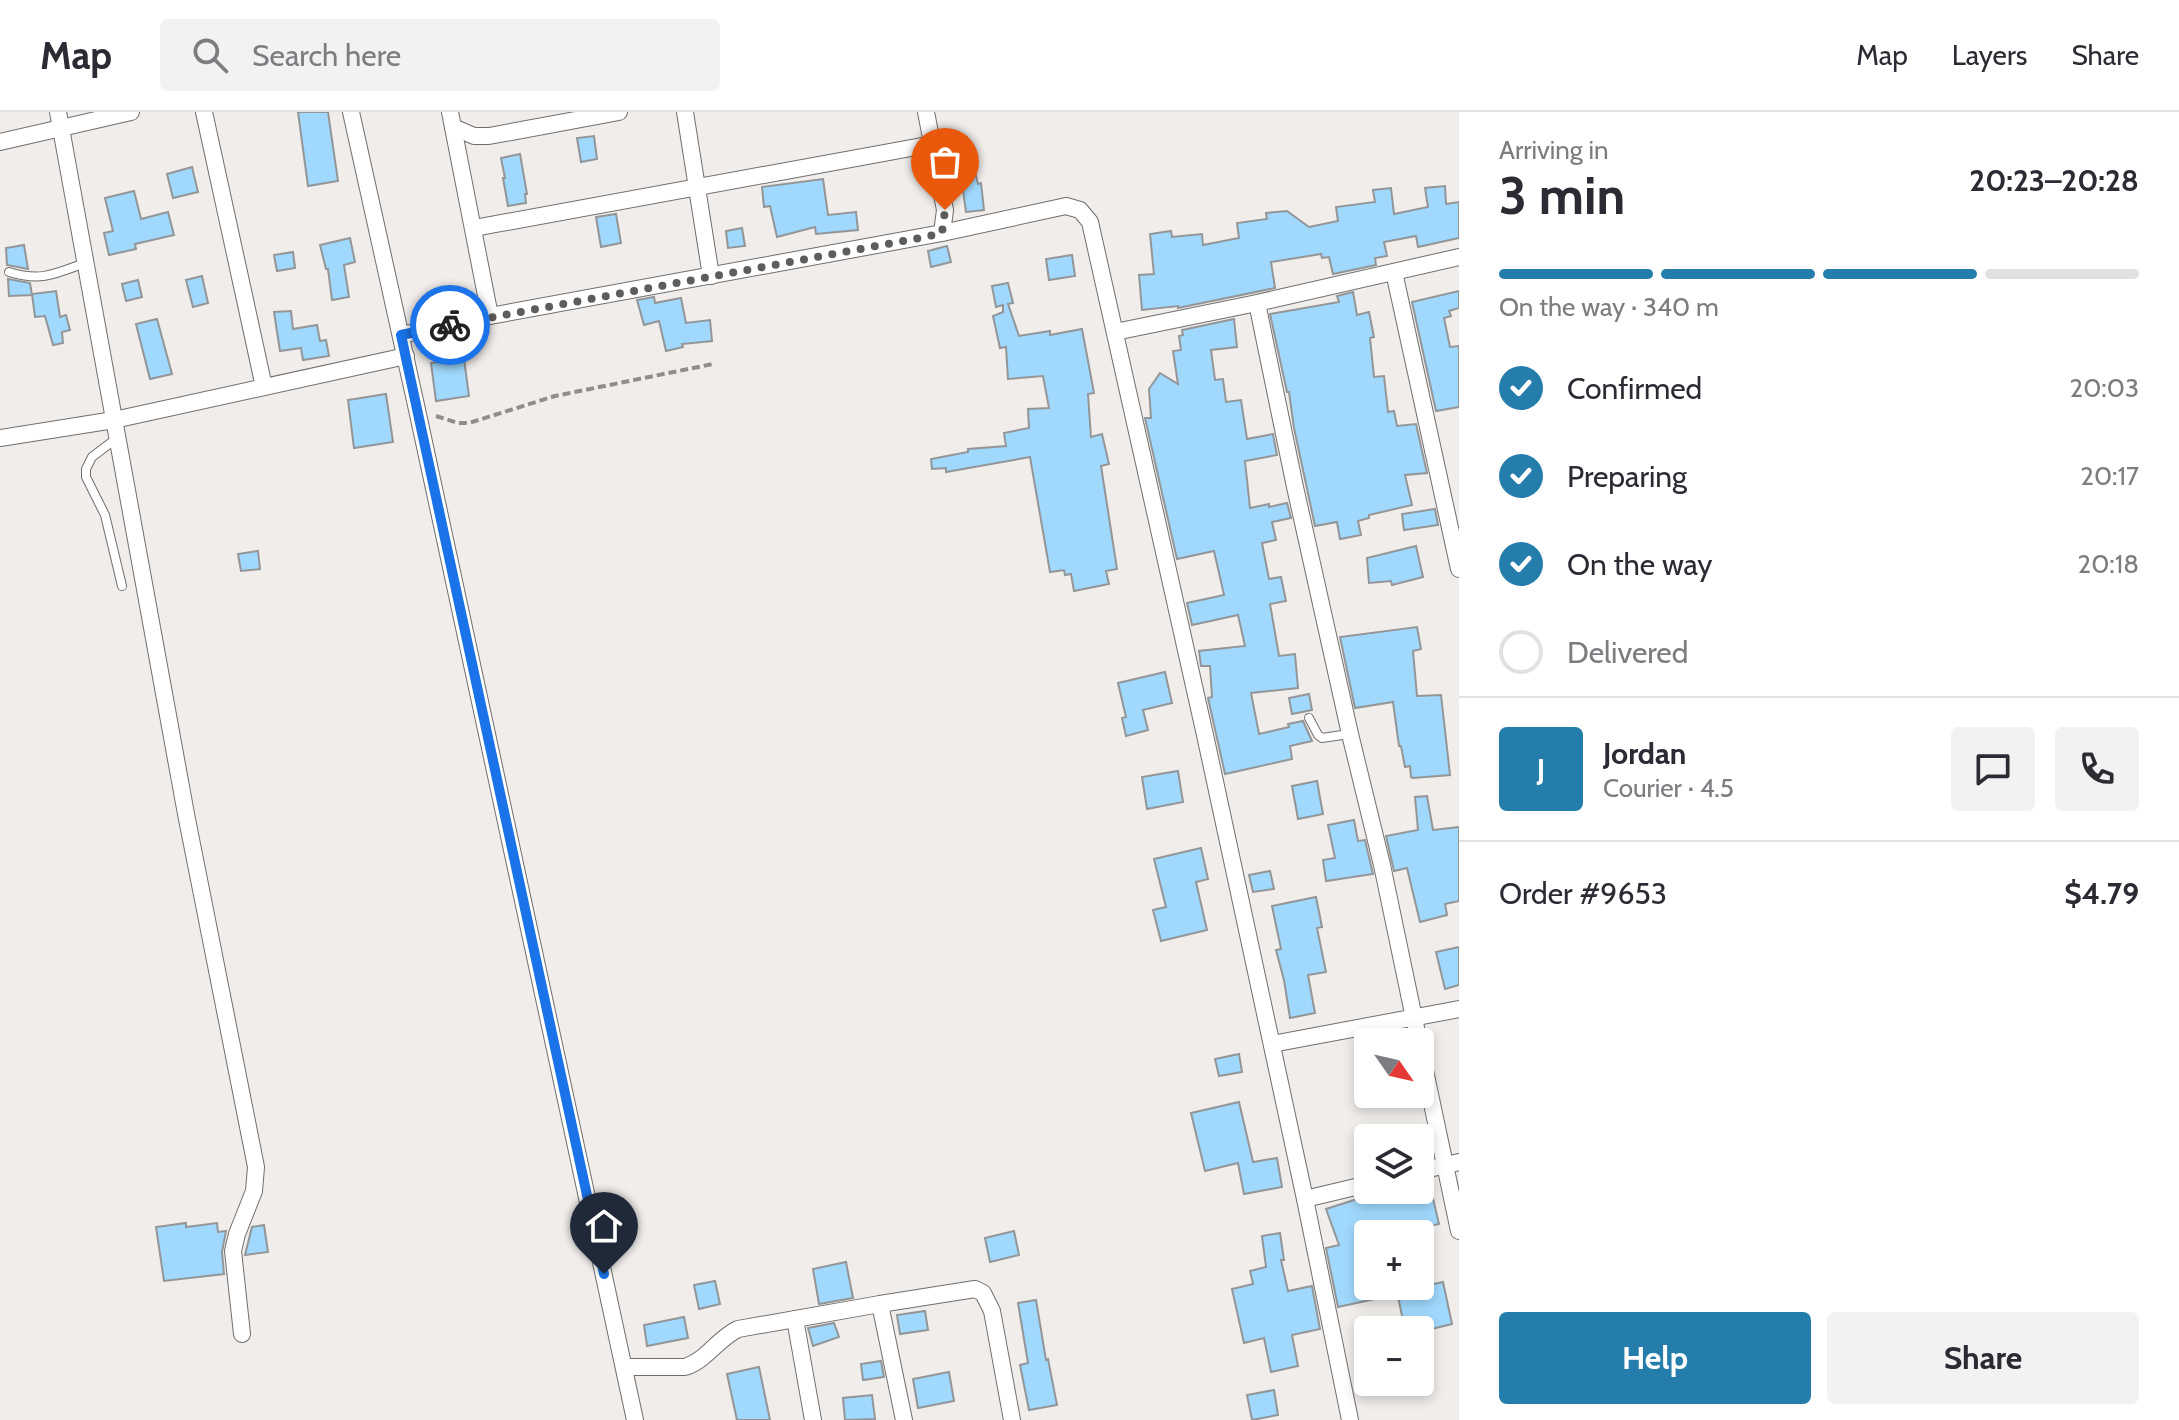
<!DOCTYPE html>
<html lang="en">
<head>
<meta charset="utf-8">
<style>
  body { margin:0; font-family:Cabin,sans-serif; background:#f2f2f3; color:#2b2b33; height:100vh; display:flex; flex-direction:column; font-size:30px; white-space:nowrap }
  * { box-sizing:border-box; margin:0 }
  p { font-size:26px; color:#7c7c81 }
  .icon { flex:none; width:44px; height:44px; fill:none; stroke:currentColor; stroke-width:2; stroke-linecap:round; stroke-linejoin:round }
  .map { position:relative; flex:1; overflow:hidden }
  .drawer { display:flex; flex-direction:column; background:#fff; width:720px }
  .drawer>* { flex:none }
  .needle { width:52px; rotate:124deg }
  .fabs { position:absolute; left:1354px; top:916px; display:grid; gap:16px }
  .fabs a { display:grid; place-items:center; width:80px; height:80px; border-radius:8px; background:#fff; box-shadow:0 4px 12px #0003; font-size:40px }
  .pin { position:absolute; display:grid; place-items:center; width:68px; height:68px; color:#fff; margin:-82px -34px; border-radius:50% 50% 50% 0; rotate:-45deg; box-shadow:0 0 8px #0007 }
  .pin .icon { rotate:45deg }
  .courier { position:absolute; display:grid; place-items:center; width:80px; height:80px; margin:-40px; border:6px solid #1a73e8; border-radius:50%; background:#fff; color:#222; box-shadow:0 2px 10px #0007 }
  .overview em { font-style:normal; font-weight:800 }
  .overview div { display:flex; flex-direction:column-reverse }
  .overview { display:flex; align-items:center; justify-content:space-between; height:136px; padding:0 40px }
  h1 { font-size:52px; font-weight:800; line-height:60px }
  .bar { display:grid; grid-template-columns:repeat(4,1fr); gap:12px 8px; align-content:center; height:96px; padding:0 40px }
  .bar i { height:10px; border-radius:6px; background:#e1e1e2 }
  .bar .selected { background:#247dab }
  .bar p { grid-column:span 4 }
  .line { display:flex; align-items:center; gap:20px; padding:0 40px; border-top:2px solid #e1e1e2 }
  .line div { flex:1 }
  .round { display:grid; place-items:center; flex:none; width:84px; height:84px; border-radius:8px; background:#f2f2f3 }
  ol { padding:0 40px; list-style:none }
  li { display:flex; align-items:center; gap:24px; height:88px }
  li p { margin-inline-start:auto }
  li .icon { padding:8px; border-radius:50%; background:#247dab; color:#fff; stroke-width:4 }
  li:last-child { color:#7c7c81 }
  li i { width:44px; height:44px; border:4px solid #e1e1e2; border-radius:50% }
  .action { display:flex; gap:16px; margin-top:auto; padding:16px 40px }
  .action a { flex:1; height:92px; border-radius:8px; background:#247dab; color:#fff; font-size:32px; font-weight:800; line-height:92px; text-align:center }
  .action a+a { background:#f2f2f3; color:#2b2b33 }
  header { display:flex; align-items:center; gap:48px; box-sizing:border-box; height:112px; padding:0 40px; background:#fff; border-bottom:2px solid #e1e1e2 }
  header strong { font-size:38px }
  nav { display:flex; gap:44px; margin-inline-start:auto; font-size:28px }
  .search { width:560px; height:72px; background:#f2f2f3; display:flex; align-items:center; gap:20px; box-sizing:border-box; padding:0 28px; border-radius:8px; color:#7c7c81; font-size:30px }
  main { display:flex; flex:1; min-height:0 }
  .map>svg:first-child { display:block }
</style>
</head>
<body>
<header>
<strong>Map</strong>
<div class="search"><svg class="icon" aria-label="search" viewBox="0 0 24 24"><circle cx="10" cy="10" r="6"/><path d="M15 15l6 6"/></svg>Search here</div>
<nav><a>Map</a><a>Layers</a><a>Share</a></nav>
</header>
<main>
<div class="map">
<svg width="1459" height="1308" viewBox="0 0 1459 1308">
  <rect width="100%" height="100%" fill="#f0edeb"/>
  <g fill="#a0d9fd" stroke="#939698" stroke-width="2">
    <polygon points="298,0 328,0 338,69 308,74"/>
    <polygon points="594,24 597,47 581,50 577,26"/>
    <polygon points="967,25 978,72 981,71 984,98 966,100 962,71 955,73 948,47 952,46 951,41 958,39 956,27"/>
    <polygon points="520,42 527,82 525,82 526,91 508,94 503,66 505,66 501,46"/>
    <polygon points="192,55 198,80 173,86 167,62"/>
    <polygon points="823,67 828,103 856,100 858,118 816,122 815,115 777,125 770,94 764,95 762,75"/>
    <polygon points="1445,74 1446,92 1459,90 1459,126 1418,135 1416,124 1384,130 1387,144 1375,146 1376,153 1333,162 1329,145 1322,146 1321,142 1271,150 1275,176 1178,196 1178,194 1142,198 1139,163 1154,162 1150,122 1171,119 1172,125 1202,122 1203,133 1239,126 1237,111 1267,107 1266,101 1287,99 1309,115 1338,109 1336,95 1375,90 1373,78 1391,76 1394,102 1428,95 1425,76"/>
    <polygon points="134,79 141,107 168,100 174,123 135,132 136,137 109,143 104,121 113,119 105,86"/>
    <polygon points="616,102 621,131 601,135 596,105"/>
    <polygon points="742,116 745,134 728,136 726,119"/>
    <polygon points="350,126 355,150 344,153 349,185 332,188 328,157 326,157 320,133"/>
    <polygon points="24,133 28,157 7,153 6,136"/>
    <polygon points="947,134 951,150 931,155 928,139"/>
    <polygon points="293,140 295,156 277,159 274,143"/>
    <polygon points="1072,143 1075,164 1049,168 1046,147"/>
    <polygon points="202,164 208,191 193,195 186,168"/>
    <polygon points="8,167 30,171 32,183 9,184"/>
    <polygon points="138,168 142,185 126,189 122,172"/>
    <polygon points="1008,171 1013,191 1008,192 1019,224 1050,219 1050,223 1082,217 1094,281 1088,282 1091,325 1102,322 1109,352 1101,354 1117,457 1106,459 1109,472 1074,479 1071,462 1065,463 1064,458 1050,460 1030,345 946,360 946,356 932,357 931,347 968,340 968,337 1006,334 1004,321 1029,316 1028,297 1049,296 1043,264 1008,267 1006,235 1000,236 993,204 1003,200 1003,193 996,195 992,174"/>
    <polygon points="56,179 60,205 66,203 70,218 62,220 63,231 53,233 45,204 35,205 32,182"/>
    <polygon points="1459,179 1459,196 1449,199 1451,204 1444,206 1450,235 1459,234 1459,295 1436,299 1412,190"/>
    <polygon points="1353,180 1357,203 1369,200 1374,225 1370,226 1374,265 1384,264 1388,300 1394,299 1397,314 1416,312 1427,361 1405,363 1412,393 1369,403 1369,406 1358,409 1361,423 1340,427 1337,410 1315,414 1294,316 1289,280 1287,280 1270,202 1339,190 1337,184"/>
    <polygon points="654,185 655,191 681,186 686,211 710,208 712,229 682,232 683,235 666,239 659,209 644,213 637,188"/>
    <polygon points="291,199 293,217 317,213 320,229 326,228 329,244 303,248 301,236 280,239 274,200"/>
    <polygon points="157,207 172,262 150,267 136,212"/>
    <polygon points="1234,207 1237,235 1211,238 1215,268 1223,267 1226,290 1241,288 1247,327 1273,322 1277,343 1245,349 1250,396 1269,392 1269,395 1287,391 1291,406 1272,410 1276,428 1262,431 1269,467 1281,465 1286,489 1270,492 1279,544 1295,542 1298,576 1251,581 1259,622 1289,615 1288,612 1303,609 1312,629 1290,634 1292,647 1225,662 1208,586 1212,585 1210,554 1201,554 1199,539 1245,534 1238,503 1192,513 1187,491 1224,483 1214,439 1177,447 1145,306 1151,306 1149,277 1160,261 1178,272 1173,239 1181,238 1179,224 1183,223 1182,218"/>
    <polygon points="464,247 469,284 436,289 431,251"/>
    <polygon points="386,282 393,330 354,336 348,288"/>
    <polygon points="1435,397 1438,413 1404,418 1402,402"/>
    <polygon points="1416,434 1423,465 1392,473 1391,469 1369,471 1367,446"/>
    <polygon points="258,439 260,457 241,459 238,442"/>
    <polygon points="1417,515 1421,537 1413,539 1417,584 1441,583 1450,663 1413,666 1411,665 1410,654 1405,655 1401,634 1399,634 1393,590 1355,596 1340,525"/>
    <polygon points="1165,560 1172,591 1143,598 1148,618 1126,624 1122,606 1126,605 1118,571"/>
    <polygon points="1309,582 1312,598 1292,602 1289,586"/>
    <polygon points="1178,659 1183,690 1147,697 1142,665"/>
    <polygon points="1317,669 1323,702 1298,707 1292,674"/>
    <polygon points="1427,684 1433,718 1459,715 1459,789 1445,792 1447,803 1420,810 1407,756 1394,759 1386,724 1418,718 1415,685"/>
    <polygon points="1354,708 1358,729 1365,728 1373,762 1326,769 1323,748 1335,746 1328,713"/>
    <polygon points="1201,736 1208,767 1196,770 1207,818 1161,829 1153,798 1166,795 1154,747"/>
    <polygon points="1270,759 1274,777 1253,780 1249,763"/>
    <polygon points="1316,785 1322,815 1317,816 1326,860 1308,863 1315,901 1290,906 1284,868 1276,838 1281,837 1272,794"/>
    <polygon points="1459,835 1459,873 1445,877 1436,840"/>
    <polygon points="1239,942 1242,960 1219,964 1215,947"/>
    <polygon points="1239,990 1253,1050 1277,1046 1282,1075 1244,1082 1238,1051 1205,1059 1191,1001"/>
    <polygon points="1377,1078 1431,1078 1439,1112 1425,1115 1426,1122 1368,1122 1368,1174 1373,1174 1375,1187 1338,1195 1326,1136 1339,1133 1326,1097 1373,1082"/>
    <polygon points="186,1111 186,1115 217,1111 218,1120 226,1119 222,1140 224,1162 164,1169 156,1115"/>
    <polygon points="264,1113 268,1140 245,1143 252,1115"/>
    <polygon points="1014,1119 1019,1143 990,1150 985,1126"/>
    <polygon points="1280,1121 1284,1148 1281,1148 1288,1179 1312,1174 1320,1217 1292,1223 1298,1254 1271,1260 1264,1226 1244,1231 1232,1177 1253,1172 1250,1159 1266,1155 1262,1124"/>
    <polygon points="846,1150 853,1186 819,1192 813,1157"/>
    <polygon points="715,1169 720,1192 699,1197 694,1173"/>
    <polygon points="1443,1170 1452,1212 1428,1218 1405,1218 1397,1180"/>
    <polygon points="1036,1188 1046,1248 1048,1247 1057,1293 1029,1298 1020,1253 1028,1251 1018,1191"/>
    <polygon points="925,1199 928,1218 900,1222 897,1203"/>
    <polygon points="684,1205 688,1226 647,1234 644,1213"/>
    <polygon points="834,1211 839,1225 813,1234 808,1216"/>
    <polygon points="881,1249 884,1265 863,1268 861,1252"/>
    <polygon points="759,1255 770,1308 737,1308 727,1262"/>
    <polygon points="949,1260 954,1289 918,1296 913,1267"/>
    <polygon points="1274,1278 1278,1303 1252,1308 1247,1283"/>
    <polygon points="872,1283 875,1307 845,1308 843,1286"/>
  </g>
  <g fill="none" stroke-linecap="round" stroke-linejoin="round">
    <defs>
      <g id="service">
        <path d="M 9,160 C 42,170 54,162 85,151"/>
        <polyline points="117,326 92,345 86,357 86,365 105,403 122,474"/>
        <polyline points="1309,606 1318,623 1322,626 1349,622"/>
      </g>
      <g id="minor">
        <polyline points="58,0 186,702 256,1055 254,1079 237,1122 233,1139 242,1222"/>
        <polyline points="204,0 264,275"/>
        <polyline points="351,0 416,293 635,1308"/>
        <polyline points="450,0 490,204 942,121 945,98 926,0"/>
        <polyline points="685,0 711,164"/>
        <polyline points="453,15 474,24 489,24 619,0"/>
        <polyline points="0,30 131,0"/>
        <polyline points="474,116 933,32"/>
        <polyline points="942,121 1066,94 1080,98 1090,110 1205,623 1305,1087 1350,1308"/>
        <polyline points="1394,160 1459,457"/>
        <polyline points="1257,191 1295,375 1350,622 1382,753 1419,930"/>
        <polyline points="1115,220 1257,191 1459,145"/>
        <polyline points="401,223 490,204"/>
        <polyline points="0,326 114,308 406,244"/>
        <polyline points="1272,932 1459,897"/>
        <polyline points="1420,935 1459,1119"/>
        <polyline points="1420,1059 1459,1050"/>
        <polyline points="1305,1087 1368,1072"/>
        <polyline points="795,1207 813,1308"/>
        <path d="M 624,1255 L 685,1255 C 707,1248 717,1227 738,1217 L 880,1192"/>
        <polyline points="904,1308 880,1192 975,1177 983,1181 992,1199 1012,1308"/>
      </g>
    </defs>
    <use href="#service" stroke="#716e6d" stroke-width="10"/>
    <use href="#minor" stroke="#716e6d" stroke-width="18"/>
    <polyline stroke="#908d8c" stroke-width="4" stroke-dasharray="8 4" stroke-linecap="butt" points="436,304 458,311 469,311 555,284 713,252"/>
    <use href="#service" stroke="#fff" stroke-width="8"/>
    <use href="#minor" stroke="#fff" stroke-width="16"/>
  </g>
  <g fill="none" stroke-linecap="round" stroke-linejoin="round">
    <polyline stroke="#5e5d5b" stroke-width="8" stroke-dasharray="0 14.4" points="450,213 925,125 942,121 945,98"/>
    <polyline stroke="#1a73e8" stroke-width="10" points="450,213 401,223 604,1162"/>
  </g>
</svg>
<div class="fabs">
<a><svg class="needle" viewBox="-14 -14 28 28"><path d="M0-13l5 13h-10z" fill="#e53935"/><path d="M0 13l5-13h-10z" fill="#7c7c81"/></svg></a>
<a><svg class="icon" aria-label="layers" viewBox="0 0 24 24"><path d="M12 4l9 5-9 5-9-5zM3 14l9 5 9-5"/></svg></a>
<a>+</a>
<a>−</a>
</div>
<div class="pin" style="left:945px;top:98px;background:#ea580c"><svg class="icon" aria-label="bag" viewBox="0 0 24 24"><path d="M5 8h14l-1 12H6zM9 8a3 3 0 0 1 6 0"/></svg></div>
<div class="pin" style="left:604px;top:1162px;background:#1f2937"><svg class="icon" aria-label="home" viewBox="0 0 24 24"><path d="M3 11l9-7 9 7M6 9v11h12V9"/></svg></div>
<div class="courier" style="left:450px;top:213px"><svg class="icon" aria-label="bike" viewBox="0 0 24 24"><circle cx="6" cy="16" r="4"/><circle cx="18" cy="16" r="4"/><path d="M6 16l4-8h5l3 8M10 8l3 8H6M13 5h3"/></svg></div>
</div>
<section class="drawer">
<div class="overview"><div><h1>3 min</h1><p>Arriving in</p></div><em>20:23–20:28</em></div>
<div class="bar"><i class="selected"></i><i class="selected"></i><i class="selected"></i><i></i><p>On the way · 340 m</p></div>
<ol>
<li><svg class="icon" aria-label="check" viewBox="0 0 24 24"><path d="M5 12l5 5 9-10"/></svg>Confirmed<p>20:03</p></li>
<li><svg class="icon" aria-label="check" viewBox="0 0 24 24"><path d="M5 12l5 5 9-10"/></svg>Preparing<p>20:17</p></li>
<li><svg class="icon" aria-label="check" viewBox="0 0 24 24"><path d="M5 12l5 5 9-10"/></svg>On the way<p>20:18</p></li>
<li><i></i>Delivered</li>
</ol>
<div class="line" style="height:144px"><b class="round" style="background:#247dab;color:#fff">J</b><div><b>Jordan</b><p>Courier · 4.5</p></div><a class="round"><svg class="icon" aria-label="chat" viewBox="0 0 24 24"><path d="M4 5h16v11H9l-5 4z"/></svg></a><a class="round"><svg class="icon" aria-label="phone" viewBox="0 0 24 24"><path d="M5 4h4l2 5-3 2q2 4 5 5l2-3 5 2v4C11 20 4 13 5 4z"/></svg></a></div>
<div class="line" style="height:104px"><div>Order #9653</div><b>$4.79</b></div>
<div class="action"><a>Help</a><a>Share</a></div>
</section>
</main>
</body>
</html>
